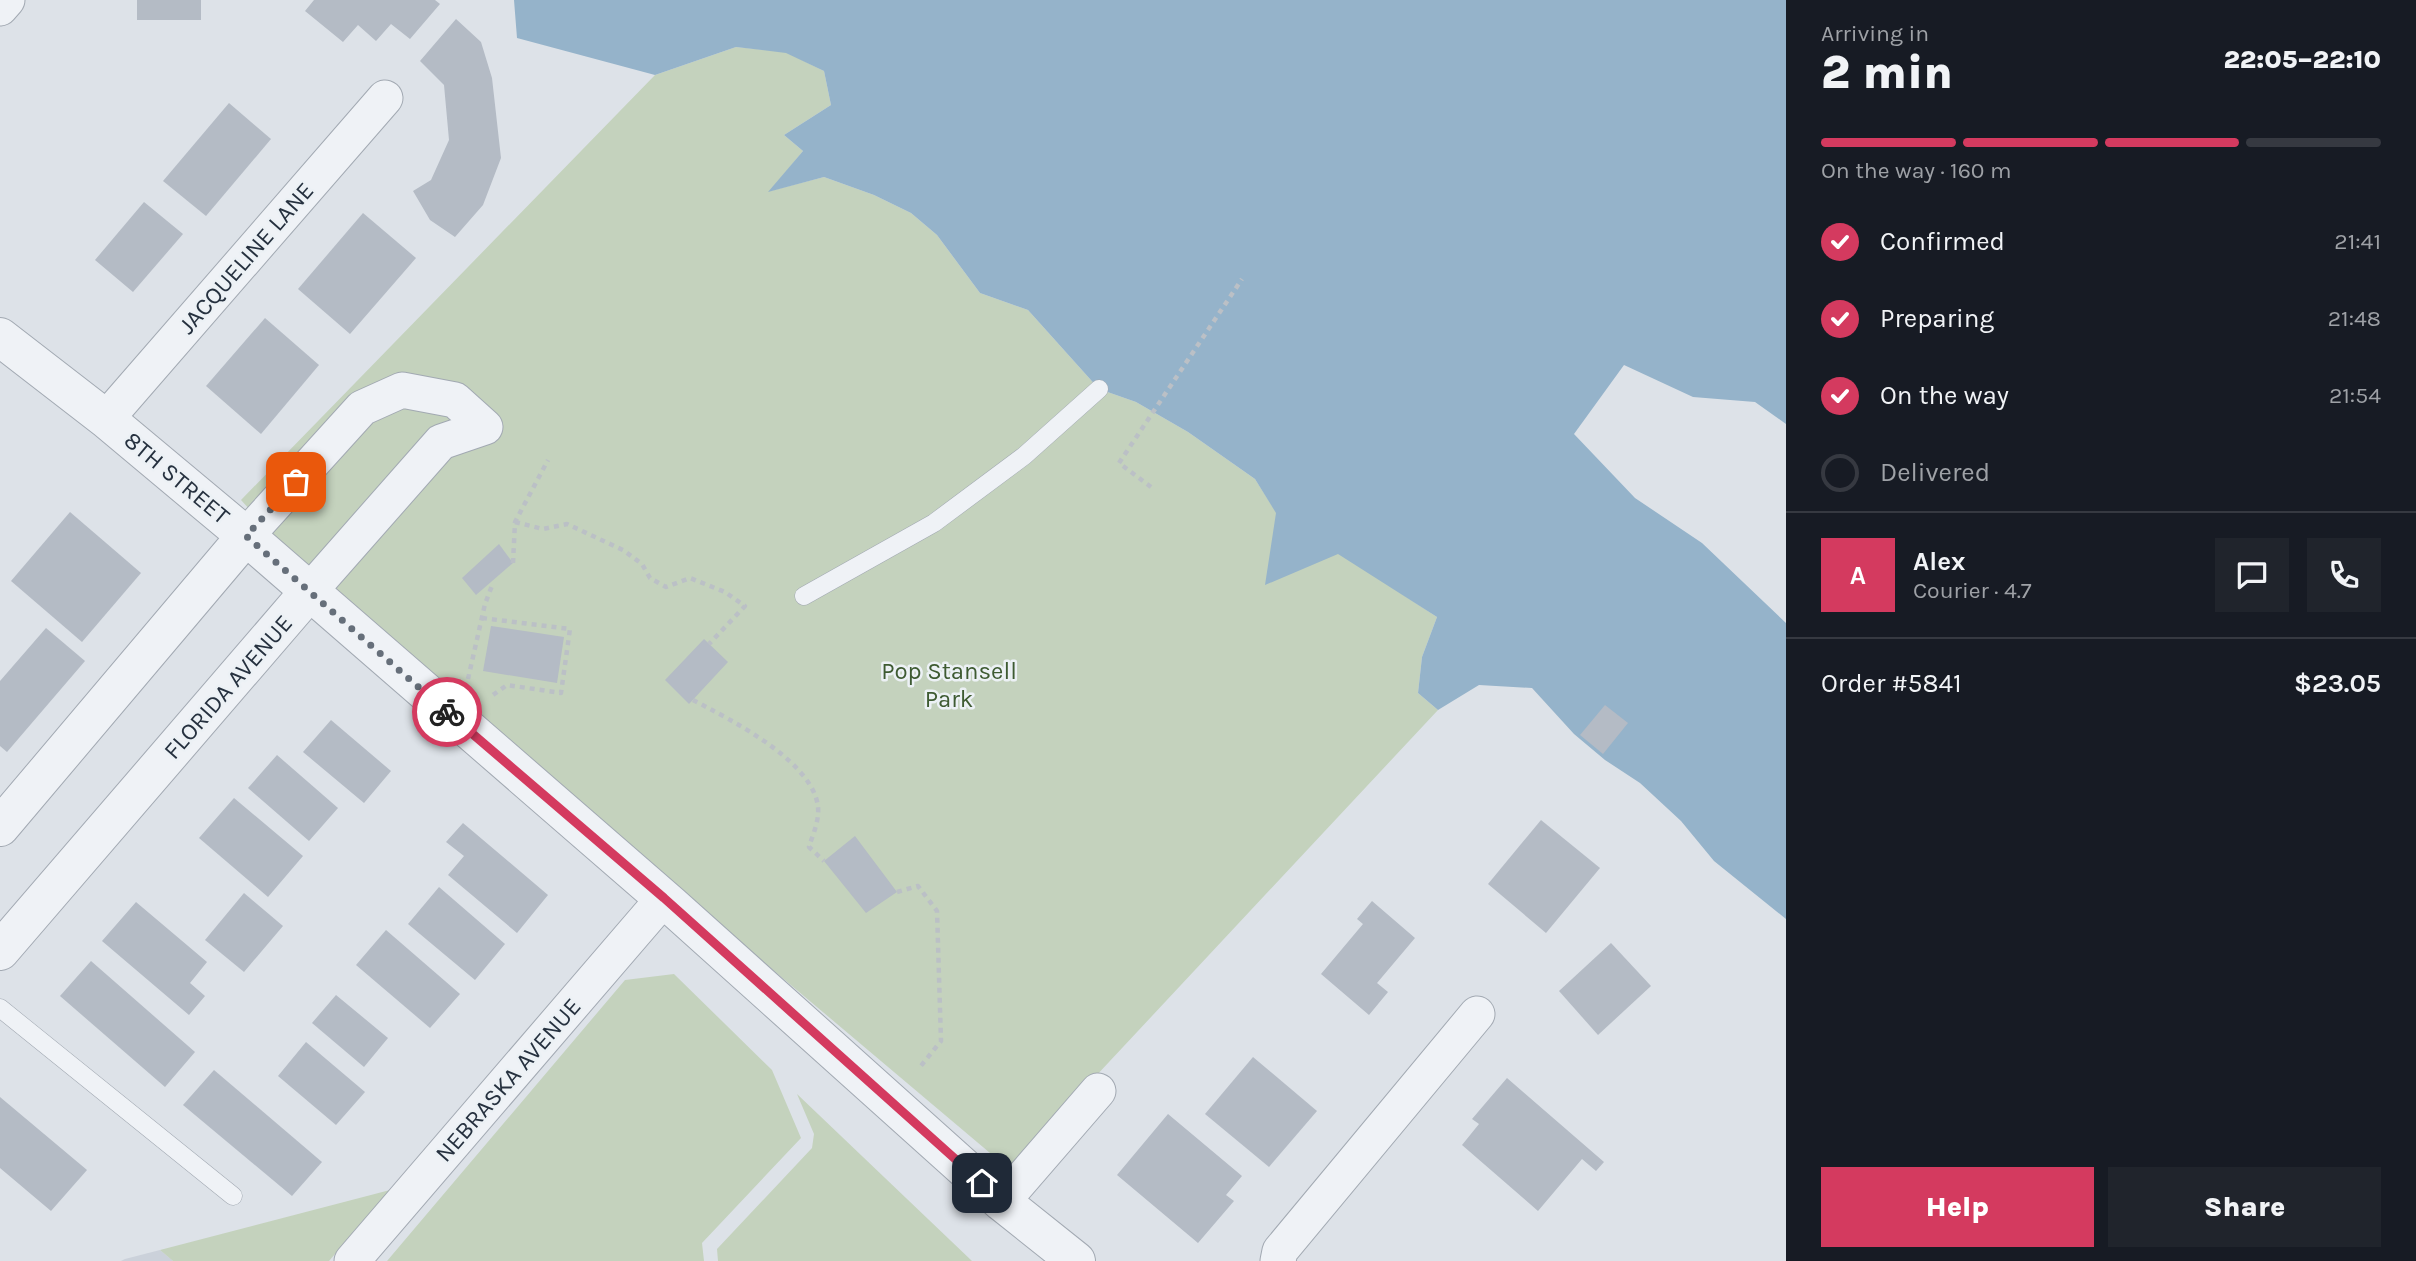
<!DOCTYPE html>
<html lang="en">
<head>
<meta charset="utf-8">
<style>
  body { margin:0; font-family:Karla,sans-serif; background:#20242c; color:#f1f3f6; height:100vh; display:flex; flex-direction:column; font-size:26px; white-space:nowrap }
  * { box-sizing:border-box; margin:0 }
  p { font-size:23px; color:#9ea1a6 }
  .icon { flex:none; width:38px; height:38px; fill:none; stroke:currentColor; stroke-width:2; stroke-linecap:round; stroke-linejoin:round }
  .map { position:relative; flex:1; overflow:hidden }
  .details { display:flex; flex-direction:column; background:#171b24; width:630px }
  .details>* { flex:none }
  .pin { position:absolute; display:grid; place-items:center; width:60px; height:60px; color:#fff; margin:-30px; border-radius:14px; box-shadow:0 4px 10px #0006 }
  .courier { position:absolute; display:grid; place-items:center; width:70px; height:70px; margin:-35px; border:5px solid #d43a5f; border-radius:50%; background:#fff; color:#222; box-shadow:0 2px 9px #0007 }
  .headline em { font-style:normal; font-weight:800 }
  .headline div { display:flex; flex-direction:column-reverse }
  .headline { display:flex; align-items:center; justify-content:space-between; height:119px; padding:0 35px }
  h1 { font-size:46px; font-weight:800; line-height:52px }
  .bar { display:grid; grid-template-columns:repeat(4,1fr); gap:10px 7px; align-content:center; height:84px; padding:0 35px }
  .bar i { height:9px; border-radius:5px; background:#363941 }
  .bar .current { background:#d43a5f }
  .bar p { grid-column:span 4 }
  .line { display:flex; align-items:center; gap:18px; padding:0 35px; border-top:2px solid #363941 }
  .line div { flex:1 }
  .round { display:grid; place-items:center; flex:none; width:74px; height:74px; border-radius:0px; background:#20242c }
  ol { padding:0 35px; list-style:none }
  li { display:flex; align-items:center; gap:21px; height:77px }
  li p { margin-inline-start:auto }
  li .icon { padding:7px; border-radius:50%; background:#d43a5f; color:#fff; stroke-width:4 }
  li:last-child { color:#9ea1a6 }
  li i { width:38px; height:38px; border:4px solid #363941; border-radius:50% }
  .button { display:flex; gap:14px; margin-top:auto; padding:14px 35px }
  .button a { flex:1; height:80px; border-radius:0px; background:#d43a5f; color:#fff; font-size:28px; font-weight:800; line-height:80px; text-align:center }
  .button a+a { background:#20242c; color:#f1f3f6 }
  main { display:flex; flex:1; min-height:0 }
  .map>svg:first-child { display:block }
</style>
</head>
<body>
<main>
<div class="map">
<svg width="1786" height="1261" viewBox="0 0 1786 1261">
  <rect width="100%" height="100%" fill="#dde2e8"/>
  <polygon fill="#cbd1da" points="160,1250 173,1261 121,1261 125,1259"/>
  <g fill="#c4d2bd">
    <polygon points="736,47 786,52 824,71 831,105 784,135 803,151 770,191 824,177 874,195 911,213 937,235 980,293 1028,310 1099,389 1136,402 1188,432 1255,479 1276,512 1437,617 1422,657 1418,693 1438,710 1009,1169 326,593 241,500 655,75"/>
    <polygon points="674,974 772,1070 801,1138 702,1243 704,1261 387,1261 625,980"/>
    <polygon points="797,1094 972,1261 718,1261 717,1249 812,1148 814,1134"/>
    <polygon points="390,1190 329,1261 173,1261 160,1250"/>
  </g>
  <polygon fill="#95b3ca" points="514,0 1786,0 1786,424 1755,402 1693,397 1624,365 1574,434 1635,498 1702,543 1786,623 1786,919 1714,861 1681,821 1640,783 1605,760 1574,734 1532,688 1479,685 1438,710 1418,693 1422,657 1437,617 1338,554 1265,585 1276,513 1255,479 1188,432 1136,402 1099,389 1028,310 980,293 937,235 911,213 874,195 824,177 768,192 803,151 784,135 831,105 824,71 786,53 736,47 655,75 517,38"/>
  <g fill="#b4bbc5">
    <rect x="137" y="0" width="64" height="20"/>
    <polygon points="314,0 435,0 440,4 410,39 391,24 376,41 358,25 343,42 305,11"/>
    <polygon points="456,19 481,42 492,78 501,158 483,205 455,237 430,220 413,191 431,180 449,140 444,85 420,61"/>
    <polygon points="229,103 271,139 206,216 163,181"/>
    <polygon points="144,202 183,234 133,292 95,260"/>
    <polygon points="363,213 416,258 350,334 298,289"/>
    <polygon points="265,318 319,365 261,434 206,386"/>
    <polygon points="70,512 141,573 82,642 11,581"/>
    <polygon points="499,544 513,563 476,595 462,578"/>
    <polygon points="491,626 564,637 557,683 483,671"/>
    <polygon points="46,628 85,661 7,752 0,746 0,681"/>
    <polygon points="704,639 728,662 689,704 665,680"/>
    <polygon points="1605,705 1628,723 1603,754 1580,735"/>
    <polygon points="331,720 391,771 364,803 303,752"/>
    <polygon points="277,755 338,808 309,841 248,788"/>
    <polygon points="234,798 303,856 268,897 199,838"/>
    <polygon points="1541,820 1600,868 1546,933 1488,884"/>
    <polygon points="463,823 548,895 517,933 448,875 464,856 446,842"/>
    <polygon points="855,836 897,892 866,913 824,861"/>
    <polygon points="439,887 505,944 475,980 408,924"/>
    <polygon points="244,893 283,926 244,972 205,940"/>
    <polygon points="1372,901 1415,938 1377,983 1388,992 1369,1015 1321,974 1363,924 1357,919"/>
    <polygon points="136,902 207,962 190,983 205,996 189,1015 102,941"/>
    <polygon points="386,930 460,994 430,1028 356,965"/>
    <polygon points="1611,943 1651,986 1598,1035 1559,991"/>
    <polygon points="91,961 195,1052 165,1087 60,996"/>
    <polygon points="336,995 388,1038 364,1067 312,1023"/>
    <polygon points="306,1042 365,1092 336,1125 278,1076"/>
    <polygon points="1253,1057 1317,1111 1269,1167 1205,1114"/>
    <polygon points="214,1070 322,1162 292,1196 183,1105"/>
    <polygon points="1507,1078 1604,1162 1596,1171 1582,1159 1538,1211 1462,1145 1479,1124 1472,1119"/>
    <polygon points="0,1097 87,1170 51,1211 0,1168"/>
    <polygon points="1168,1114 1242,1176 1226,1195 1234,1201 1198,1243 1117,1175"/>
  </g>
  <g fill="none" stroke-linecap="round" stroke-linejoin="round">
    <defs>
      <g id="service">
        <polyline points="804,596 934,523 1024,456 1099,389"/>
        <polyline points="0,1008 233,1196"/>
      </g>
      <g id="minor">
        <polyline points="0,8 7,0"/>
        <polyline points="106,419 385,98"/>
        <polyline points="246,536 362,408 402,390 455,400 485,427 441,442 308,593"/>
        <polyline points="1002,1202 1098,1091"/>
        <polyline points="352,1261 664,898"/>
        <polyline points="1278,1261 1280,1251 1477,1014"/>
      </g>
      <g id="tertiary">
        <polyline points="0,337 106,419 246,536 671,905 1002,1202 1076,1261"/>
        <polyline points="0,827 246,536"/>
        <polyline points="0,951 308,593"/>
      </g>
    </defs>
    <use href="#service" stroke="#a2a9b2" stroke-width="19"/>
    <use href="#minor" stroke="#a2a9b2" stroke-width="37"/>
    <use href="#tertiary" stroke="#a2a9b2" stroke-width="40"/>
    <g stroke="#bbc0c6" stroke-width="4.5" stroke-dasharray="5 5" stroke-linecap="butt">
      <polyline points="1151,487 1119,463 1242,279"/>
      <polyline points="515,522 543,529 567,524 623,550 642,564 650,578 666,587 690,578 725,592 745,606 709,644"/>
      <polyline points="513,563 515,522 548,460"/>
      <polyline points="482,618 570,629 561,693 507,685 493,695"/>
      <polyline points="468,679 485,604 493,583"/>
      <path d="M 693,700 C 729,719 823,765 818,815 C 817,826 812,837 809,847 L 824,861"/>
      <polyline points="897,892 918,886 937,911 941,1041 920,1067"/>
    </g>
    <use href="#service" stroke="#eff2f6" stroke-width="18"/>
    <use href="#minor" stroke="#eff2f6" stroke-width="35"/>
    <use href="#tertiary" stroke="#eff2f6" stroke-width="38"/>
  </g>
  <g fill="none" stroke-linecap="round" stroke-linejoin="round">
    <polyline stroke="#666f7a" stroke-width="7" stroke-dasharray="0 12.6" points="296,482 246,536 447,712"/>
    <polyline stroke="#d43a5f" stroke-width="9" points="447,712 664,898 982,1183"/>
  </g>
  <g text-anchor="middle" stroke-width="5" stroke-linejoin="round" paint-order="stroke">
    <g font-size="24" fill="#26313f" stroke="#ecf1f5">
      <text transform="translate(246 258) rotate(-49)" y="8">JACQUELINE LANE</text>
      <text transform="translate(177 478) rotate(40)" y="8">8TH STREET</text>
      <text transform="translate(228 687) rotate(-49)" y="8">FLORIDA AVENUE</text>
      <text transform="translate(508 1080) rotate(-49)" y="8">NEBRASKA AVENUE</text>
    </g>
    <g font-size="24" fill="#3e5b32" stroke="#ecf1f5">
      <text x="949" y="679">Pop Stansell<tspan x="949" dy="28">Park</tspan></text>
    </g>
  </g>
</svg>
<div class="pin" style="left:296px;top:482px;background:#ea580c"><svg class="icon" aria-label="bag" viewBox="0 0 24 24"><path d="M5 8h14l-1 12H6zM9 8a3 3 0 0 1 6 0"/></svg></div>
<div class="pin" style="left:982px;top:1183px;background:#1f2937"><svg class="icon" aria-label="home" viewBox="0 0 24 24"><path d="M3 11l9-7 9 7M6 9v11h12V9"/></svg></div>
<div class="courier" style="left:447px;top:712px"><svg class="icon" aria-label="bike" viewBox="0 0 24 24"><circle cx="6" cy="16" r="4"/><circle cx="18" cy="16" r="4"/><path d="M6 16l4-8h5l3 8M10 8l3 8H6M13 5h3"/></svg></div>
</div>
<section class="details">
<div class="headline"><div><h1>2 min</h1><p>Arriving in</p></div><em>22:05–22:10</em></div>
<div class="bar"><i class="current"></i><i class="current"></i><i class="current"></i><i></i><p>On the way · 160 m</p></div>
<ol>
<li><svg class="icon" aria-label="check" viewBox="0 0 24 24"><path d="M5 12l5 5 9-10"/></svg>Confirmed<p>21:41</p></li>
<li><svg class="icon" aria-label="check" viewBox="0 0 24 24"><path d="M5 12l5 5 9-10"/></svg>Preparing<p>21:48</p></li>
<li><svg class="icon" aria-label="check" viewBox="0 0 24 24"><path d="M5 12l5 5 9-10"/></svg>On the way<p>21:54</p></li>
<li><i></i>Delivered</li>
</ol>
<div class="line" style="height:126px"><b class="round" style="background:#d43a5f;color:#fff">A</b><div><b>Alex</b><p>Courier · 4.7</p></div><a class="round"><svg class="icon" aria-label="chat" viewBox="0 0 24 24"><path d="M4 5h16v11H9l-5 4z"/></svg></a><a class="round"><svg class="icon" aria-label="phone" viewBox="0 0 24 24"><path d="M5 4h4l2 5-3 2q2 4 5 5l2-3 5 2v4C11 20 4 13 5 4z"/></svg></a></div>
<div class="line" style="height:91px"><div>Order #5841</div><b>$23.05</b></div>
<div class="button"><a>Help</a><a>Share</a></div>
</section>
</main>
</body>
</html>
